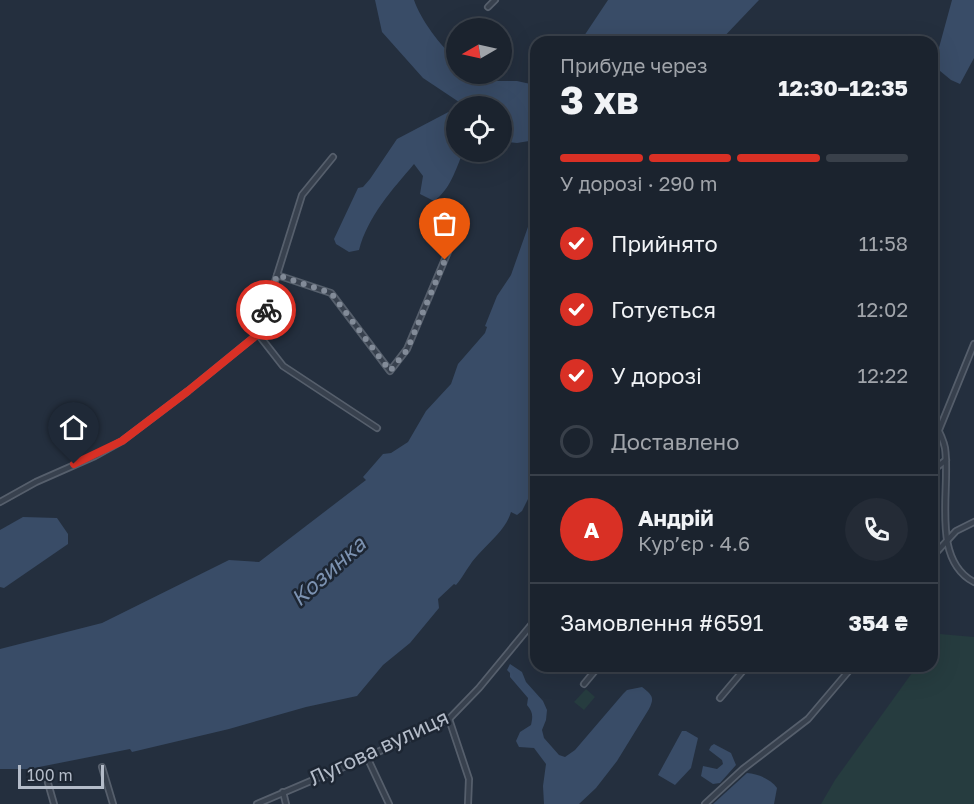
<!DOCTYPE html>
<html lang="uk">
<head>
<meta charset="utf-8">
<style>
  body { margin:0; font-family:"Golos Text",sans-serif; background:#242b36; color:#f1f3f6; height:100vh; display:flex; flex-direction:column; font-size:22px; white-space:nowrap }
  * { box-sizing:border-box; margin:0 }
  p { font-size:20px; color:#a0a4aa }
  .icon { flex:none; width:33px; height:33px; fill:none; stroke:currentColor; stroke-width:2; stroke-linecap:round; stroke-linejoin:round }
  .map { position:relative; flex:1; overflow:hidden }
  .side { position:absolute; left:530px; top:36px; width:408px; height:636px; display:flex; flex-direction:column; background:#1b232e; border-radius:18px; box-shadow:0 6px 24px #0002,0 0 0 2px #39404a }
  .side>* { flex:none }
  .needle { width:39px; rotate:261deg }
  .fabs { position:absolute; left:446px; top:18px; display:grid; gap:12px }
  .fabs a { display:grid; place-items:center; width:66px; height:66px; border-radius:50%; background:#1b232e; box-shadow:0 6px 24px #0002,0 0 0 2px #39404a; font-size:30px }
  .scale { position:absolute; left:18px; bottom:15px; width:86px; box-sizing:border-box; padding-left:6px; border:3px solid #b4bcc9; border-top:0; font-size:16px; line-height:21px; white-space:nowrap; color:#b4bcc9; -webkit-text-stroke:4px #1d2633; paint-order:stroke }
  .pin { position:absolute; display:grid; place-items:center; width:51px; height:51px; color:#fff; margin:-62px -26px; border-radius:50% 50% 50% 0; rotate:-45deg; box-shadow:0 0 6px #0007 }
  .pin .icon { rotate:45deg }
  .courier { position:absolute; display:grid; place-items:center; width:60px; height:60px; margin:-30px; border:4px solid #d93025; border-radius:50%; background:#fff; color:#222; box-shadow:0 2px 8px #0007 }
  .summary em { font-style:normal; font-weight:700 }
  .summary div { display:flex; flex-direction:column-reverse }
  .summary { display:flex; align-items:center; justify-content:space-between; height:102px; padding:0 30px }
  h1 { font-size:39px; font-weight:700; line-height:45px }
  .bar { display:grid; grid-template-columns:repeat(4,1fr); gap:9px 6px; align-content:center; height:72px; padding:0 30px }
  .bar i { height:8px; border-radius:4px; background:#39404a }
  .bar .current { background:#d93025 }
  .bar p { grid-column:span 4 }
  .line { display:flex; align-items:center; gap:15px; padding:0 30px; border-top:2px solid #39404a }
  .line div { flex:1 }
  .round { display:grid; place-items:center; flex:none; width:63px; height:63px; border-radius:32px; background:#242b36 }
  ol { padding:0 30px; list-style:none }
  li { display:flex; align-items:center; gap:18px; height:66px }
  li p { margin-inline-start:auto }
  li .icon { padding:6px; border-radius:50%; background:#d93025; color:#fff; stroke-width:4 }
  li:last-child { color:#a0a4aa }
  li i { width:33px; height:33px; border:3px solid #39404a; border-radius:50% }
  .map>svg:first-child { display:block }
</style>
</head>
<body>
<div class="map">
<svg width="974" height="804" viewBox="0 0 974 804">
  <rect width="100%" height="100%" fill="#242f3e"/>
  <g fill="#263c3f">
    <polygon points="940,634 974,637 974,804 821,804 835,780 917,666 932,666 932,647"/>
    <polygon points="586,689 595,697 584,710 574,702"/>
  </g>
  <g fill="#394c67">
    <path d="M 375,0 L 414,0 C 420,18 441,48 456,58 L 456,74 L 479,74 L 497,81 L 517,81 L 535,85 L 535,140 L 517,143 L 501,141 L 501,106 L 458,106 L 462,104 L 423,78 L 382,32 Z"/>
    <polygon points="608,0 759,0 719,42 580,42"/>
    <polygon points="952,0 974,0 974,58 960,84 951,80 934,66"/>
    <path d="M 456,108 L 456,152 L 463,152 C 456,169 450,190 434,201 L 420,194 L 423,176 L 414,164 C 392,190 368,216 359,250 L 349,252 L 336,244 L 334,239 L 358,188 L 363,187 L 370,179 L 397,139 Z"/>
    <path d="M 535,207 L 535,485 L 522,511 L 517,515 L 511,512 C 505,533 482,547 470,565 C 465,572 462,578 456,585 L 454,584 L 438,599 L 439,608 L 410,643 L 383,665 L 357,696 L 306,707 L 229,729 L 132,752 L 130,749 L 29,769 L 0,769 L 0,649 L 102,623 L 229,560 L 259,562 L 366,480 L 363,477 L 383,454 L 391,453 L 408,442 L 426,411 L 451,384 L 458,364 L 485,333 L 487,327 L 485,326 L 497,296 L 511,275 Z"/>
    <polygon points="23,517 57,518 68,534 68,544 4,588 0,587 0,530"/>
    <path d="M 510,664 L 522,672 L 526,682 L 543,701 L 547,710 L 546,720 L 542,730 L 544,738 L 559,755 L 565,757 L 575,750 L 623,694 L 627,690 L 642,687 C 652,695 655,697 649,709 L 617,761 L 596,788 L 579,804 L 544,804 L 543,786 L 546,764 L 534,748 L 519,747 L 516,741 L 520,732 L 531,725 C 533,716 533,712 527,705 L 528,698 L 510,677 L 510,673 L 507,670 Z"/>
    <polygon points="682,731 686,731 698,738 691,768 675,785 658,775"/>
    <polygon points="714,744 731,753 736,765 720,783 713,784 701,776 703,766 717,769 723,764 722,760 709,750 711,746"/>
    <path d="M 747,773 C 758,774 771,779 777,788 L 774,804 L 713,804 Z"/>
  </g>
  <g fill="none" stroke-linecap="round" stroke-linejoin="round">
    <defs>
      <g id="minor">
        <polyline points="488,7 495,0"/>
        <polyline points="277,275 302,195 333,157"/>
        <polyline points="258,334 283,366 377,428"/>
        <path d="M 932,418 C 937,427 943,437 945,448 C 951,489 930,559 974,582"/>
        <polyline points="939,430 974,344"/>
        <polyline points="932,471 946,460"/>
        <path d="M 0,502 L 36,482 L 95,456 L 122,441 L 188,391 L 253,338 C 265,326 271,292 277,275 L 331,293 L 390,371 L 407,349 L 461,221"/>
        <polyline points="932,557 956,531 974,522"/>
        <polyline points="584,684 599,666"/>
        <polyline points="720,698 747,666"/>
        <polyline points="449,719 469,779 468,804"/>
        <polyline points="367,757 389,804"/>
        <polyline points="102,767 113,804"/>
        <polyline points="48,783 54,804"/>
        <polyline points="283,792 286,804"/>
        <polyline points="257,804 367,757 449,719 479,688 536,619"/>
        <polyline points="705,804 743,769 808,719 853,666"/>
      </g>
    </defs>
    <use href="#minor" stroke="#565f6c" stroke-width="8"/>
    <use href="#minor" stroke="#38414e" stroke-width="4.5"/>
  </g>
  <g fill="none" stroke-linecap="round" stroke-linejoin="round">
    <polyline stroke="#828b98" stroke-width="6" stroke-dasharray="0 10.8" points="266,310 277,275 331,293 390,371 407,350 445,260"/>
    <polyline stroke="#d93025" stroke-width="8" points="74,464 122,441 188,391 258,334 266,310"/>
  </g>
  <g text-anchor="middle" stroke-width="5" stroke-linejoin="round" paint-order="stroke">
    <g font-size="21" fill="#b4bcc9" stroke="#1d2633">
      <text transform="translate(379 748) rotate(-25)" y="7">Лугова вулиця</text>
    </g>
    <g font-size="22" font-style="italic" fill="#7c92b1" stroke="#1d2633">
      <text transform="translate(328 571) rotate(-42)" y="8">Козинка</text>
    </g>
  </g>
</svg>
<div class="fabs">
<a><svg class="needle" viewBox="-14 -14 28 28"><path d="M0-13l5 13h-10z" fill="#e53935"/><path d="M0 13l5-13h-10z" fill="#a0a4aa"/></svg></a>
<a><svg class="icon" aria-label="locate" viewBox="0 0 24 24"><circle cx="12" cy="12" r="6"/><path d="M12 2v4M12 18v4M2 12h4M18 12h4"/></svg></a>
</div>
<div class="scale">100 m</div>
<div class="pin" style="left:445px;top:260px;background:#ea580c"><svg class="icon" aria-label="bag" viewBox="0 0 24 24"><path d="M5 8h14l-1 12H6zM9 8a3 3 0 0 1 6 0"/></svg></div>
<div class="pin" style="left:74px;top:464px;background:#1f2937"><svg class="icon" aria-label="home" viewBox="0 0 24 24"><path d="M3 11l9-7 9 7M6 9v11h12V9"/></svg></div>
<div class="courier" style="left:266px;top:310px"><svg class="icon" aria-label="bike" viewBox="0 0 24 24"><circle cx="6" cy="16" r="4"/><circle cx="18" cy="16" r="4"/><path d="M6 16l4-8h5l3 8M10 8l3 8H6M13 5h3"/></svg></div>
<section class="side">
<div class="summary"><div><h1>3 хв</h1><p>Прибуде через</p></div><em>12:30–12:35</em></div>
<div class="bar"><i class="current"></i><i class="current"></i><i class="current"></i><i></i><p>У дорозі · 290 m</p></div>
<ol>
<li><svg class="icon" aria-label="check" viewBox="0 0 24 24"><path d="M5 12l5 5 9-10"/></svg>Прийнято<p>11:58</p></li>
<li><svg class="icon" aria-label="check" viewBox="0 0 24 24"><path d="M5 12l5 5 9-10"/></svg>Готується<p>12:02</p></li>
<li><svg class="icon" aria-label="check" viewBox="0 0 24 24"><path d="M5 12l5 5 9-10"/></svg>У дорозі<p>12:22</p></li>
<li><i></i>Доставлено</li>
</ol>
<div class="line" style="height:108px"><b class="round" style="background:#d93025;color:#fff">А</b><div><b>Андрій</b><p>Кур’єр · 4.6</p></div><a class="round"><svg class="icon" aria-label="phone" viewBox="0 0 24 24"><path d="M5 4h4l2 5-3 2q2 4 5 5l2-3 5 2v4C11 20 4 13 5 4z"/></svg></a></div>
<div class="line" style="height:78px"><div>Замовлення #6591</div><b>354 ₴</b></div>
</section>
</div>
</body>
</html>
